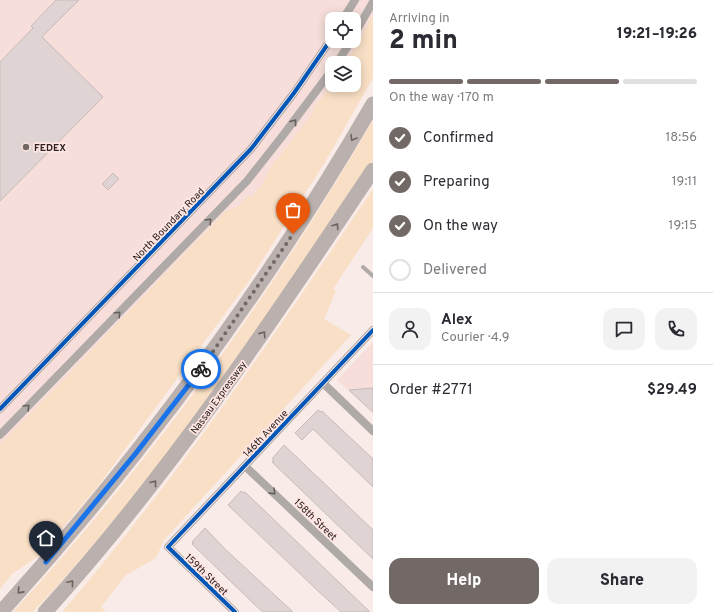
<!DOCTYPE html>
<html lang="en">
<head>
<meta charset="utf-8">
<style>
  body { margin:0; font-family:Overpass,sans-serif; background:#f2f2f3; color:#2b2b33; height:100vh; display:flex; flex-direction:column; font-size:15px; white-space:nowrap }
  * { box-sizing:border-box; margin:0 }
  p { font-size:13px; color:#7c7c81 }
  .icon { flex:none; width:22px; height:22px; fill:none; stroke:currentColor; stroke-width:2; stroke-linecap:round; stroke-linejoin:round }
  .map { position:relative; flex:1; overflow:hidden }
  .side { display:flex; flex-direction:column; background:#fff; width:340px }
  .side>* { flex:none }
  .tools { position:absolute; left:325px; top:12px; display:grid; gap:8px }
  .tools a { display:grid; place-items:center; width:36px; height:36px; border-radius:8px; background:#fff; box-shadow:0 2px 10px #0003; font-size:20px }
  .pin { position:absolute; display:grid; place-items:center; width:34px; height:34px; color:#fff; margin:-41px -17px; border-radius:50% 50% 50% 0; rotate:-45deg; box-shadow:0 0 4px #0007 }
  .pin .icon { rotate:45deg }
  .courier { position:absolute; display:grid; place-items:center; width:40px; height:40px; margin:-20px; border:3px solid #1a73e8; border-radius:50%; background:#fff; color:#222; box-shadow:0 1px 5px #0007 }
  .summary em { font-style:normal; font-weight:800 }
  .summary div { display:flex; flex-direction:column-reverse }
  .summary { display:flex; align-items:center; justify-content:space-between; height:68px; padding:0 16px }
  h1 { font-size:26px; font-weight:800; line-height:30px }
  .bar { display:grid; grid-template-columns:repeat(4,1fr); gap:6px 4px; align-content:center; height:48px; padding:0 16px }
  .bar i { height:5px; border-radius:3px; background:#e1e1e2 }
  .bar .on { background:#726866 }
  .bar p { grid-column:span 4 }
  .line { display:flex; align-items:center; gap:10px; padding:0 16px; border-top:1px solid #e1e1e2 }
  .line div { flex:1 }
  .round { display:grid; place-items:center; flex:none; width:42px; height:42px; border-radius:12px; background:#f2f2f3 }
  ol { padding:0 16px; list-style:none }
  li { display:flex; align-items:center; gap:12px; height:44px }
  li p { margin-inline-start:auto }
  li .icon { padding:4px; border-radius:50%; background:#726866; color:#fff; stroke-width:4 }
  li:last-child { color:#7c7c81 }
  li i { width:22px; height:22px; border:2px solid #e1e1e2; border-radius:50% }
  .button { display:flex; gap:8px; margin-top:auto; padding:8px 16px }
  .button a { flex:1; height:46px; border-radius:12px; background:#726866; color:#fff; font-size:16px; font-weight:800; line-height:46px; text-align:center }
  .button a+a { background:#f2f2f3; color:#2b2b33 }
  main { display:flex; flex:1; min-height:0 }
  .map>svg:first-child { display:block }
</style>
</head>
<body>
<main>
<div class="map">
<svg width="373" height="612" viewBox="0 0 373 612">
  <rect width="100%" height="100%" fill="#f9ebe8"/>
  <g fill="#f7deda" fill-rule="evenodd">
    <path d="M 0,0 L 373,0 L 373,52 L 354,85 L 354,63 L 332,63 L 332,85 L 354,85 L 0,573 ZM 332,19 L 354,19 L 354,41 L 332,41 Z"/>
    <polygon points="373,342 373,414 337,380"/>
  </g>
  <g fill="#f9dfc5">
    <polygon points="373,15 373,78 325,162 249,281 98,486 39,556 13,573 0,589 0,445 225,212 239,206 249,195 252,197 263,183 270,168 314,112 313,109 332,83 332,85 354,85 354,63 346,63"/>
    <path d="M 373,120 L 373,160 C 324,231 278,306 227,375 C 167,457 103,538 33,612 L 13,612 C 151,462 271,296 373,120 Z"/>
    <path d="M 373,189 L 373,228 L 333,289 L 336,291 L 324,319 L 351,335 L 164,540 L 156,558 L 126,575 L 101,607 L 106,612 L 62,612 C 177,479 275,334 373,189 Z"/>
  </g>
  <g fill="#dfd4d3" stroke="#c6bbba">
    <polygon points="56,0 79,0 42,37 103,97 0,201 0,62 33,28 31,26"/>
    <polygon points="113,173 119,179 108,190 102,184"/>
    <polygon points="373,388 373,412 349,390"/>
    <polygon points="318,410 321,412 322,411 373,459 373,487 313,429 302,440 295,433"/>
    <polygon points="284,445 373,530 373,559 272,462 274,461 272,459"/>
    <polygon points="241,491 243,493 245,492 370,612 341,612 317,590 228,505"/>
    <polygon points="205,528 225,549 293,612 263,612 254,604 192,544 194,543 192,542"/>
  </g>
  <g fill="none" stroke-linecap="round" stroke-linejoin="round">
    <polyline stroke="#afaaa7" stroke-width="4" points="363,267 373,276"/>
    <g stroke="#afaaa7" stroke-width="8">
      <polyline points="343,19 355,0"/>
      <polyline points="354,35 373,2"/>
      <polyline points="337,63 351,41"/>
      <polyline points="323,383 373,431"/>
      <polyline points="0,409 251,149 294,93 332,38"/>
      <polyline points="0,435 247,181 284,134 332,70"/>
      <polyline points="245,466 373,587"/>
      <polyline points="235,612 168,547 373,330"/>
    </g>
    <g stroke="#bab1ae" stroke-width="15">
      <path d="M 1,612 C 142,456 267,287 373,104"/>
      <path d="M 45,612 C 169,475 271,323 373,170"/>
    </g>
    <defs>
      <g id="cycleway">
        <polyline points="0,409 251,149 294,93 332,38"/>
        <polyline points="235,612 168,547 373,330"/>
      </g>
    </defs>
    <use href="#cycleway" stroke="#ffe6e2" stroke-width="6"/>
    <use href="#cycleway" stroke="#0057b8" stroke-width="4"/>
  </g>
  <defs><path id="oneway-chevron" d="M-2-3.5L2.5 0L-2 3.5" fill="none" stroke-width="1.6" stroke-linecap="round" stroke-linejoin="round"/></defs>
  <g stroke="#665f5d">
    <use href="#oneway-chevron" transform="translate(294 122) rotate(-53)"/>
    <use href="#oneway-chevron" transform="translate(209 221) rotate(-46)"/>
    <use href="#oneway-chevron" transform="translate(118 314) rotate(-46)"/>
    <use href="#oneway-chevron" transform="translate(27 407) rotate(-46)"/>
    <use href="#oneway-chevron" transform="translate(273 492) rotate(44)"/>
  </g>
  <g stroke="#6b6260">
    <use href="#oneway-chevron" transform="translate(353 138) rotate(121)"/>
    <use href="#oneway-chevron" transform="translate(336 226) rotate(-56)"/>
    <use href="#oneway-chevron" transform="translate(263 334) rotate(-55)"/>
    <use href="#oneway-chevron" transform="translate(154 483) rotate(-52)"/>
    <use href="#oneway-chevron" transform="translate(71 583) rotate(-50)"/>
    <use href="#oneway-chevron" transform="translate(20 591) rotate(132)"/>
  </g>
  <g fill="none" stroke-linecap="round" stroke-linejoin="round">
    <polyline stroke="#726866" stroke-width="4" stroke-dasharray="0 7.2" points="201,369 293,234"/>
    <polyline stroke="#1a73e8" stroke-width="5" points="46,562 136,453 201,369"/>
  </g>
  <circle fill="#726866" stroke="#ffe6e2" stroke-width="1.5" cx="26" cy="147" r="4"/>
  <g text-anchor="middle" stroke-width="3.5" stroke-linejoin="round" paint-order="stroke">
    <g font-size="10" font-weight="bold" fill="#2a2120" stroke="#ffe6e2" text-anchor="start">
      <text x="34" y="151">FEDEX</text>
    </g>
    <g font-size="10" fill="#2a2120" stroke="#ffe6e2">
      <text transform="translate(168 224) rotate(-46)" y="4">North Boundary Road</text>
      <text transform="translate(218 397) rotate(-54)" y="4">Nassau Expressway</text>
      <text transform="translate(265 433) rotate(-47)" y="4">146th Avenue</text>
      <text transform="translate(316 519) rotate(44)" y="4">158th Street</text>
      <text transform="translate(207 574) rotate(44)" y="4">159th Street</text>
    </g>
  </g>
</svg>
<div class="tools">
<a><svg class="icon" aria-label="locate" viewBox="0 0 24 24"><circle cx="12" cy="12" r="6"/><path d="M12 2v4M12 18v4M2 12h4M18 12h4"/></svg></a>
<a><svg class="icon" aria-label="layers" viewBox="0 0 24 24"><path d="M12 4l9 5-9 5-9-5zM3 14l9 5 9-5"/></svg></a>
</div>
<div class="pin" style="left:293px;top:234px;background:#ea580c"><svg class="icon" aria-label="bag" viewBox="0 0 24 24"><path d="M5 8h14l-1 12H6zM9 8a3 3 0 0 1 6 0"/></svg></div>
<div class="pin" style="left:46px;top:562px;background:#1f2937"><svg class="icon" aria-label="home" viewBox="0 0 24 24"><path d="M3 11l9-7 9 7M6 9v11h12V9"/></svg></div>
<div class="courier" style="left:201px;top:369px"><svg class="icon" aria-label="bike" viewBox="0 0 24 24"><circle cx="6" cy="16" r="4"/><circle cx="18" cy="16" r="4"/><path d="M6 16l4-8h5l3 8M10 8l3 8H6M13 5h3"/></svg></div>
</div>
<section class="side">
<div class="summary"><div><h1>2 min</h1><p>Arriving in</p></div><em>19:21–19:26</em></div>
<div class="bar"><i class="on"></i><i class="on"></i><i class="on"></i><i></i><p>On the way · 170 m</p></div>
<ol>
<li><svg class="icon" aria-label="check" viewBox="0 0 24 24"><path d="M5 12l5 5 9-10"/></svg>Confirmed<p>18:56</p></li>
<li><svg class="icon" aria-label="check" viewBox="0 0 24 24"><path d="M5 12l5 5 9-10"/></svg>Preparing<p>19:11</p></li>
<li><svg class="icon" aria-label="check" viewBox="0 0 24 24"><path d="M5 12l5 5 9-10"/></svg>On the way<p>19:15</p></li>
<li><i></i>Delivered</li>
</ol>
<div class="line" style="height:72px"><a class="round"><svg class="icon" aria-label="person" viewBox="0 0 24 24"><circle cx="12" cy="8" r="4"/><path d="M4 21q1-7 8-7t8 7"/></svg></a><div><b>Alex</b><p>Courier · 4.9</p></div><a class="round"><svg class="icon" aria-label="chat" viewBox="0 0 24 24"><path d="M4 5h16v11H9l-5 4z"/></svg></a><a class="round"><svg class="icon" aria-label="phone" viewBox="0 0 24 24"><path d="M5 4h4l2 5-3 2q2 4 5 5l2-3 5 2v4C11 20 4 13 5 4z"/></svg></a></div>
<div class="line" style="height:52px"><div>Order #2771</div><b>$29.49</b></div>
<div class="button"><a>Help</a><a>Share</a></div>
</section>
</main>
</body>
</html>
